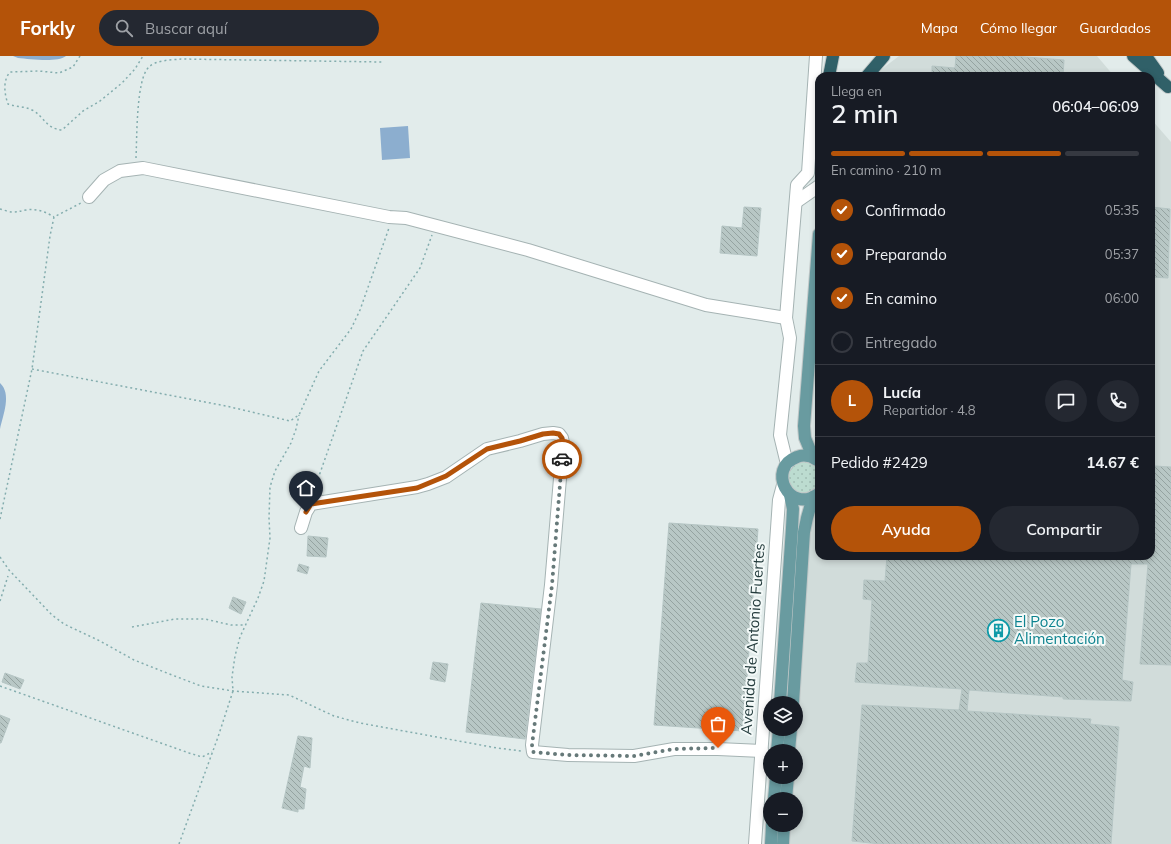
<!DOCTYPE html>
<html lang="es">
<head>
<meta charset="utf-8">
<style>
  body { margin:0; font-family:Mulish,sans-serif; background:#242831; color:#f1f3f6; height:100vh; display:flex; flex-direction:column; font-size:15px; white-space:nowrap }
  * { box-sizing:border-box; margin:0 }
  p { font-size:13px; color:#9ea1a6 }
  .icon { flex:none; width:22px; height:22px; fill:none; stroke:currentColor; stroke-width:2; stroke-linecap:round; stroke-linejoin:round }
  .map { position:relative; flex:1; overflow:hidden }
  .details { position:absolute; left:815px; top:16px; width:340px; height:488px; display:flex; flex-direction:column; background:#171b24; border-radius:12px; box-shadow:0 2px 6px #0003 }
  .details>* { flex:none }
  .buttons { position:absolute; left:763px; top:640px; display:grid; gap:8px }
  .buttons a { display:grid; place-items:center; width:40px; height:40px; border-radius:50%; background:#171b24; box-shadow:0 2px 6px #0003; font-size:20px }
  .pin { position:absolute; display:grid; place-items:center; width:34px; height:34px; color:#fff; margin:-41px -17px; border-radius:50% 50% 50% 0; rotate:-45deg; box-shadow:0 0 4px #0007 }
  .pin .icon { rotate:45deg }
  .courier { position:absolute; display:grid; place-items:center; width:40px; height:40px; margin:-20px; border:3px solid #b45309; border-radius:50%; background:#fff; color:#222; box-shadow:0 1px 5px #0007 }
  .head em { font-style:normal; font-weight:600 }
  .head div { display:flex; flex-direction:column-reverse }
  .head { display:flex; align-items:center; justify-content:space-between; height:68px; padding:0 16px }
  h1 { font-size:26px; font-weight:600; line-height:30px }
  .bar { display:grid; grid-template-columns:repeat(4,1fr); gap:6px 4px; align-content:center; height:48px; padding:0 16px }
  .bar i { height:5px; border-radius:3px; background:#363941 }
  .bar .current { background:#b45309 }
  .bar p { grid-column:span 4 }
  .line { display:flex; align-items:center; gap:10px; padding:0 16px; border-top:1px solid #363941 }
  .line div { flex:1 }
  .round { display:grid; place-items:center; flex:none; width:42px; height:42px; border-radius:21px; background:#242831 }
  ol { padding:0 16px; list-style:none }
  li { display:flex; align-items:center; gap:12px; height:44px }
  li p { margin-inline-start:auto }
  li .icon { padding:4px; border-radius:50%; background:#b45309; color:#fff; stroke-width:4 }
  li:last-child { color:#9ea1a6 }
  li i { width:22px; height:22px; border:2px solid #363941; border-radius:50% }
  .primary-button { display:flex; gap:8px; margin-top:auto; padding:8px 16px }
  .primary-button a { flex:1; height:46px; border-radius:24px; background:#b45309; color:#fff; font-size:16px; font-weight:600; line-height:46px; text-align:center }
  .primary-button a+a { background:#242831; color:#f1f3f6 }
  header { display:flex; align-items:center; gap:24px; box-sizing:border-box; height:56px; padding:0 20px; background:#b45309; color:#fff }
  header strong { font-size:19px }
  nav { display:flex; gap:22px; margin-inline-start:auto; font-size:14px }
  .search { width:280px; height:36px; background:#242831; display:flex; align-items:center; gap:10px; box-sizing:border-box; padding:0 14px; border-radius:22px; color:#9ea1a6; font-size:15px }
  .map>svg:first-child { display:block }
</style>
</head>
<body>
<header>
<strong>Forkly</strong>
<div class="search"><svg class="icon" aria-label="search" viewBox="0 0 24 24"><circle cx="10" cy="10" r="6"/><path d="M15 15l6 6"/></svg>Buscar aquí</div>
<nav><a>Mapa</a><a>Cómo llegar</a><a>Guardados</a></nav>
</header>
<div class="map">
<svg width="1171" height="788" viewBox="0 0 1171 788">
  <defs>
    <pattern id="grass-dots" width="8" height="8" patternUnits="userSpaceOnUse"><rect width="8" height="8" fill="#bcdcd0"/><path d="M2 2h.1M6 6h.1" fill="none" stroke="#a1beb4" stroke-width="1.8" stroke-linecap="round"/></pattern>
    <pattern id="building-back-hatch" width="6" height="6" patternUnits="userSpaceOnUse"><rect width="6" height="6" fill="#b8c7c5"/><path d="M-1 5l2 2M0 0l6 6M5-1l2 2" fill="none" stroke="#95a3a1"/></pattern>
  </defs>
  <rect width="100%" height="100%" fill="#e2eceb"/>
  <g fill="#d1dcda">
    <polygon points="899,0 1097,0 1114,20 875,20 878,16"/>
    <polygon points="1151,63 1171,86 1171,788 787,788 788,769 796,769 796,743 790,743 791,721 796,721 796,695 793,695 796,673 796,655 819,320 819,500 1151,500"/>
  </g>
  <polygon fill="url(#grass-dots)" points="797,403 816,406 819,409 818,435 794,439 784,417"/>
  <g fill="#8caecf">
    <path d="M 13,0 L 66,0 C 57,7 30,3 18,2 Z"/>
    <polygon points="408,70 410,102 382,104 380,72"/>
    <path d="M 0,327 C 12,338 3,359 0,373 Z"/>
  </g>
  <g fill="url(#building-back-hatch)" stroke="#b5c5c4">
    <polygon points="956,0 1014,0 1064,4 1063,20 932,20 932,10 955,12"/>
    <polygon points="744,151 761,152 757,200 720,197 722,170 742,172"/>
    <polygon points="1151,151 1170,153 1168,222 1151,221"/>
    <polygon points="1155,410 1171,411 1171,609 1140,608 1148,508 1131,508 1122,624 1133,626 1131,645 1063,643 1063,641 969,634 967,655 1091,663 1090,668 1119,671 1111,788 880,788 852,785 862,649 959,654 962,633 855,626 857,607 868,607 872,544 863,543 864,524 885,525 887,500 1151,500 1151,460"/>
    <polygon points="669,467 758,473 743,675 654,669"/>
    <polygon points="308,480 328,482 326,501 307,500"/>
    <polygon points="299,508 309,511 307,518 297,515"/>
    <polygon points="233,541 246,546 241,558 229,552"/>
    <polygon points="481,547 541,553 525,683 466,676"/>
    <polygon points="433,606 448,608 445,626 430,623"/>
    <polygon points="5,617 24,624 20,633 2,626"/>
    <polygon points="0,659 10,663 1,687 0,687"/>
    <polygon points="298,680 312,682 310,712 304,710 300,731 306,733 304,753 298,753 298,756 282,752"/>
  </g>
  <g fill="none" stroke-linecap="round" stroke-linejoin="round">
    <defs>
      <g id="minor">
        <polyline points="89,141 104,124 120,115 143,112 389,161 406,162 528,194 706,249 786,262"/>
        <polyline points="796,146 819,130"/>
        <polyline points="787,408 780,379 790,282 786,262 797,129 808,117 816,0"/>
        <polyline points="301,472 306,456 311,448 417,431 428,428 446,421 487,393 520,385 543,378 553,377 559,378 562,382 563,387 551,529 532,689 533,696 568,699 634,700 674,693 718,693 762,695"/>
        <polyline points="755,788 779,444 783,429"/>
      </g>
      <g id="major">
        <polyline points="813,401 805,382 804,370 819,178"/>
        <path d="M 817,404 C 811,400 804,398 797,401 C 766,412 789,459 818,438"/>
        <polyline points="780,647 792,472 793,453 790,439"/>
        <polyline points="793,647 804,476 807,462 813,441"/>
        <polyline points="777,695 779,673"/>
        <polyline points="789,695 791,673"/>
        <polyline points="774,743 776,721"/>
        <polyline points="786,743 788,721"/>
        <polyline points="771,788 772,769"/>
        <polyline points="783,788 784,769"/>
      </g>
      <g id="highway">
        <polyline points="1133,0 1168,31"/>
        <polyline points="1146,0 1158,17"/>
        <polyline points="829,20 833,0"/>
        <polyline points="867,20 884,0"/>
      </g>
    </defs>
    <use href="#minor" stroke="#a5b3b3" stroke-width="14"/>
    <use href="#major" stroke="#c1c8c8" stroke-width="14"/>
    <use href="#highway" stroke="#c1c8c8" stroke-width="14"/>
    <g stroke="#84adae" stroke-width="1.5" stroke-dasharray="2 3" stroke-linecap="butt">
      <path d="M 80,0 L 73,11 L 59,17 L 39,15 L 10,16 C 3,24 4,37 8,48 C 16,51 24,50 32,54 C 44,60 46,73 62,74 L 83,55 L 100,45 L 122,27 L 135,13 L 143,0"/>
      <path d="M 136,102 C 137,83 136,22 149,11 C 156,4 171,4 181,3 L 382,6"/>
      <path d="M 0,153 C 4,154 9,156 13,156 C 18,156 21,155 26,154 C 36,152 46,156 54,161"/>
      <polyline points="32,313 226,350 290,365 299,359 319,315 351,273 360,254 389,172"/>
      <polyline points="313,437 363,295 420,212 432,179"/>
      <polyline points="0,463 32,313 50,180 54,161 81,147"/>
      <polyline points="0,501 9,514 52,559 64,568 100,585 134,604 172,619 201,630 233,635 289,639 334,660 360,667 497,692 521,695"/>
      <polyline points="0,545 8,520"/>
      <polyline points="132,571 175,563 205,563 231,569 245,569"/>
      <polyline points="0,630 189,697 202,701 212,696"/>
      <polyline points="179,788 218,681 233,635 232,621 235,600 240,581 258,542 264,525 270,482 269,462 270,431 275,415 291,387 296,373 299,359"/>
    </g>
    <use href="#minor" stroke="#fff" stroke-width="12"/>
    <use href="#major" stroke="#699ba0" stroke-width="12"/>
    <use href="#highway" stroke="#306068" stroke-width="12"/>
  </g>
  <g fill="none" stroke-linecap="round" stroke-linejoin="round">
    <polyline stroke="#667979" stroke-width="4" stroke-dasharray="0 7.2" points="562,403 552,529 532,689 533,696 568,699 634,700 674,693 718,692"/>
    <polyline stroke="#b45309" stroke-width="5" points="306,456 311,448 417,432 446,420 487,393 520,385 543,378 553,377 559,378 562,382 563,387 562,403"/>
  </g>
  <defs>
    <symbol id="building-ring" viewBox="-11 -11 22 22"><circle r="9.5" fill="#f3f9f8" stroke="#0f9aa8" stroke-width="1.5"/><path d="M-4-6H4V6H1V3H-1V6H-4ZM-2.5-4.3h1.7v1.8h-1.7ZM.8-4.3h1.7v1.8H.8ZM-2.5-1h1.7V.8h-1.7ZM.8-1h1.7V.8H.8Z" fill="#0f9aa8"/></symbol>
  </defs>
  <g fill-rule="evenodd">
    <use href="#building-ring" x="986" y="562" width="25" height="25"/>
  </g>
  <g text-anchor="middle" stroke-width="4" stroke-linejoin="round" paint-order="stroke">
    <g font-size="15" fill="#0d838f" stroke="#f3f9f8" text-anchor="start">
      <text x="1014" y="571">El Pozo<tspan x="1014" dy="17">Alimentación</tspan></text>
    </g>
    <g font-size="15" fill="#233b3c" stroke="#f3f9f8">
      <text transform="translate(753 583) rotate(-86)" y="5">Avenida de Antonio Fuertes</text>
    </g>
  </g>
</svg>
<div class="buttons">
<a><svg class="icon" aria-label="layers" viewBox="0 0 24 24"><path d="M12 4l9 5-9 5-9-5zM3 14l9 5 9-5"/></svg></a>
<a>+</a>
<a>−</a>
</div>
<div class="pin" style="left:718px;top:692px;background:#ea580c"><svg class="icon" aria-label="bag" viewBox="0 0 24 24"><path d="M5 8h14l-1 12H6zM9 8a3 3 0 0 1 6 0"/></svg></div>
<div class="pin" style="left:306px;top:456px;background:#1f2937"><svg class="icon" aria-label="home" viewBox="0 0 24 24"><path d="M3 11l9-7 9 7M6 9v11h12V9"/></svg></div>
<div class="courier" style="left:562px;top:403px"><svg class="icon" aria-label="car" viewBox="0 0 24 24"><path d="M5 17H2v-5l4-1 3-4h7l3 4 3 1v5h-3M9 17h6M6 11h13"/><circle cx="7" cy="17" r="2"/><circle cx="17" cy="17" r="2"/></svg></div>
<section class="details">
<div class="head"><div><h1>2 min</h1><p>Llega en</p></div><em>06:04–06:09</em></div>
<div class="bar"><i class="current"></i><i class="current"></i><i class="current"></i><i></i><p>En camino · 210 m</p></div>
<ol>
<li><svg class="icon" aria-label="check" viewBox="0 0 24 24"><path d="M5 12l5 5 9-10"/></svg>Confirmado<p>05:35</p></li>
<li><svg class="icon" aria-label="check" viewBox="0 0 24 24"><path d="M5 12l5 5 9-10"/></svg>Preparando<p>05:37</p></li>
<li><svg class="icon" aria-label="check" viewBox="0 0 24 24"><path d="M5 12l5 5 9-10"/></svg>En camino<p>06:00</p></li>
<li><i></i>Entregado</li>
</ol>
<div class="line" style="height:72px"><b class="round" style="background:#b45309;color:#fff">L</b><div><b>Lucía</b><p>Repartidor · 4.8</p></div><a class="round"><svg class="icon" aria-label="chat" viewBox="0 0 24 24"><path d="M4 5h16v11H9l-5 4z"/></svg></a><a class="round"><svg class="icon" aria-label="phone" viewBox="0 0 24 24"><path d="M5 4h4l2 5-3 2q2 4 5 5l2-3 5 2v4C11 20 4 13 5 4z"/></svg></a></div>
<div class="line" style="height:52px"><div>Pedido #2429</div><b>14.67 €</b></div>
<div class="primary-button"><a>Ayuda</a><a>Compartir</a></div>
</section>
</div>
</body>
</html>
